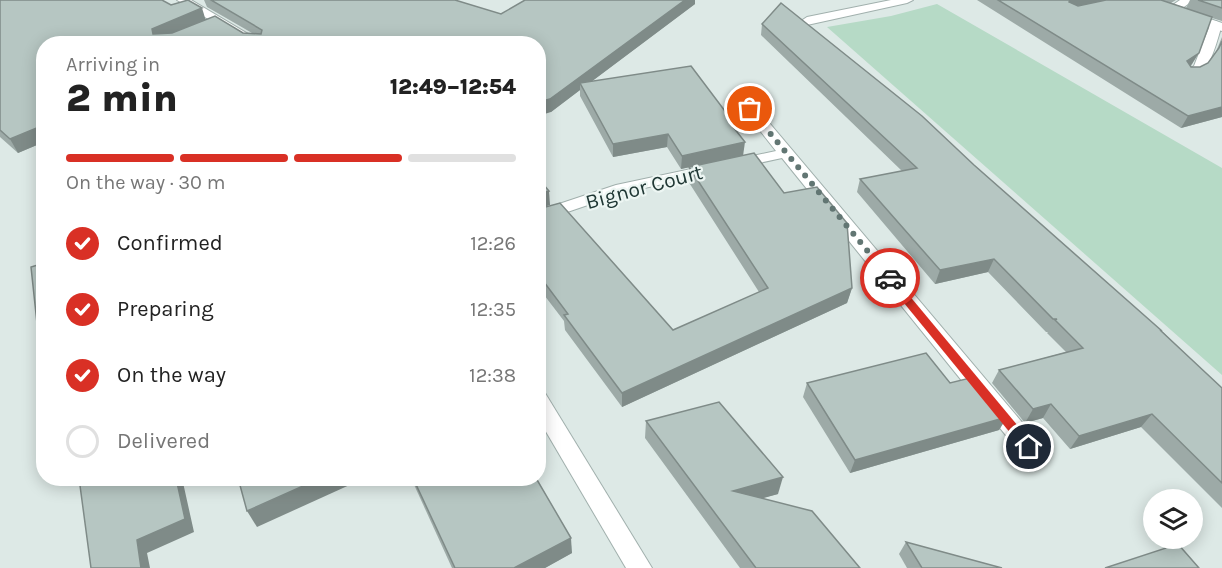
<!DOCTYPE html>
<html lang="en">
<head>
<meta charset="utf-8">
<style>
  body { margin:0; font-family:Karla,sans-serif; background:#f2f2f2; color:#222; height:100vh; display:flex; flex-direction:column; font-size:22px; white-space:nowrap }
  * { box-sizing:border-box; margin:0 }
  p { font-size:20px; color:#767676 }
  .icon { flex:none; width:33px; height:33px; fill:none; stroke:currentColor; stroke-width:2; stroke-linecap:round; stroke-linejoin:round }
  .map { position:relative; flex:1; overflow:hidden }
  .details { position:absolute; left:36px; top:36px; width:510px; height:450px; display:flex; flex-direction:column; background:#fff; border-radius:24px; box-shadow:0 3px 15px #0003 }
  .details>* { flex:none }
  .buttons { position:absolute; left:1143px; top:489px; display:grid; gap:12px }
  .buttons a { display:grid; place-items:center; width:60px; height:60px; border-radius:50%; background:#fff; box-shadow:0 3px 15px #0003; font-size:30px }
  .pin { position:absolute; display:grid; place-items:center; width:51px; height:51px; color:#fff; margin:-26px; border:3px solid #fff; border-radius:50%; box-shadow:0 2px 6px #0007 }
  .courier { position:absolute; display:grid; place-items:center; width:60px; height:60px; margin:-30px; border:4px solid #d93025; border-radius:50%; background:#fff; color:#222; box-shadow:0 2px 8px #0007 }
  .headline em { font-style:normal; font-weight:800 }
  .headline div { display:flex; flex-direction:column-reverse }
  .headline { display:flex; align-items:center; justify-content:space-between; height:102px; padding:0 30px }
  h1 { font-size:39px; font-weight:800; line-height:45px }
  .bar { display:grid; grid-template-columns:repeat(4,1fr); gap:9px 6px; align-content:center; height:72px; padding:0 30px }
  .bar i { height:8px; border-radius:4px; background:#e0e0e0 }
  .bar .active { background:#d93025 }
  .bar p { grid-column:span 4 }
  ol { padding:0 30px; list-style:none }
  li { display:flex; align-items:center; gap:18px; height:66px }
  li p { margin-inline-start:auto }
  li .icon { padding:6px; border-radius:50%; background:#d93025; color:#fff; stroke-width:4 }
  li:last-child { color:#767676 }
  li i { width:33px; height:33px; border:3px solid #e0e0e0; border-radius:50% }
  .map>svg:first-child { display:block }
</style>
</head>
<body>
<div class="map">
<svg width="1222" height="568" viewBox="0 0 1222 568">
  <rect width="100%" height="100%" fill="#dde9e6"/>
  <polygon fill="#b6dac6" points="937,4 1222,168 1222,375 827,27 891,16"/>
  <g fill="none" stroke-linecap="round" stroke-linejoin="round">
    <defs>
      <g id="lane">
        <polygon points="1180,0 1194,0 1175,13 1167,13 1167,9"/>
        <path d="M 1216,21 L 1222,25 C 1216,42 1210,81 1185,76 L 1183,73 L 1194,66 L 1210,25 Z"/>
      </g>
      <g id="street">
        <polygon points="177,0 191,0 265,44 249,44"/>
        <polygon points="891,0 913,0 907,3 807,25 801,21 807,17"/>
        <polygon points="1139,0 1154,0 1222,23 1222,31 1159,10"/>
        <polygon points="750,105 755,106 1037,440 1040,447 1037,454 1029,456 1021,454 782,158 626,192 538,222 538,211 616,185 776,151 743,109"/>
        <polygon points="538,391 545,393 652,568 626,568 538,418"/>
      </g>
    </defs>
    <use href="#lane" stroke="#a1b0ad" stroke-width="2"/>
    <use href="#street" stroke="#a1b0ad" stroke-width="2"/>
    <use href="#lane" fill="#fff" fill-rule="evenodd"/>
    <use href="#street" fill="#fff" fill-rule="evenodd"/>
  </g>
  <g fill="#9daaa7">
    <polygon points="0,0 171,5 206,20 243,33 252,33 207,7 204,0 455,0 501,14 695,4 592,81 734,128 743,155 852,288 847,303 622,407 565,330 564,321 538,287 538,209 673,330 759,292 688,181 689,167 681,169 667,147 613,157 580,96 580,90 551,112 538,44 44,44 44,142 18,153 0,137"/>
    <polygon points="977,0 1176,0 1171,3 1186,8 1190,0 1222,0 1222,21 1212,18 1192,64 1191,66 1191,67 1200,67 1208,63 1215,54 1222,37 1222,117 1181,128"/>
    <polygon points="762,24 974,165 1162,331 1222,389 1222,508 1141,427 1070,449 1043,418 1025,423 992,383 999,370 1066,352 1047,333 1048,332 1046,332 988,272 935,284 857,192 860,179 902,171 761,35"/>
    <polygon points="807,383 950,383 1007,417 999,430 850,473 803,397"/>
    <polygon points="646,421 778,494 762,498 860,568 740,568 645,438"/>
    <polygon points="411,478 536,478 572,553 545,568 452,568"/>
    <polygon points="906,542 1002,568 907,568 899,554"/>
  </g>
  <g fill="#7f8b88">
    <polygon points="685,0 695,0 695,4 583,88 580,83 580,90 551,112 538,116 538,102"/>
    <polygon points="1070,0 1108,0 1067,8"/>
    <polygon points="202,8 206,21 157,42 153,34 152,29"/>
    <polygon points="310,38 312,44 297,44"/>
    <polygon points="1199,53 1192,64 1181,73 1187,61"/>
    <polygon points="1222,107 1222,117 1181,128 1188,116"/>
    <polygon points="44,125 44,142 18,153 10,139"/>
    <polygon points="668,134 667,147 613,157 613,144"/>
    <polygon points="745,142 743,156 681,169 682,156"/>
    <polygon points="549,191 550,205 538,209 538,194"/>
    <polygon points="994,259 988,272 935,284 940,270"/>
    <polygon points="852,288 847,303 622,407 622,393"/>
    <polygon points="1051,404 1043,418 1025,423 1033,409"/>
    <polygon points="1152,414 1141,427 1070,449 1079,436"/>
    <polygon points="1007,417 999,430 850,473 855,460"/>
    <polygon points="783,477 778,494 729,508 733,491"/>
    <polygon points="176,478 182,478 194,532 147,553 150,568 141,568 137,540"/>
    <polygon points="321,478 365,478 257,527 247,511"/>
    <polygon points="571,538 572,553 545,568 514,568"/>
  </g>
  <g fill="#b6c6c2" stroke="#7f8b88" stroke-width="1.5">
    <polygon points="0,0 162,0 171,5 188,0 202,8 152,29 153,34 172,33 215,16 243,33 261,34 262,30 211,0 455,0 501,14 525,0 685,0 550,99 538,102 538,44 323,44 310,38 297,44 44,44 44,125 10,139 0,130"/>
    <polygon points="998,0 1070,0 1069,2 1078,6 1106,0 1161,0 1212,17 1199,53 1187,61 1191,67 1200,67 1208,63 1219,48 1222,41 1222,107 1188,116"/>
    <polygon points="1198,0 1222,0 1222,8"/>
    <polygon points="781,3 922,116 974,165 1162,331 1160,330 1222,388 1222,483 1152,414 1079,436 1051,404 1033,409 999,370 1083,348 1055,320 1057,319 1053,319 994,259 940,270 860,179 917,168 762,24"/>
    <polygon points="691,66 734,123 730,123 745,142 682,156 668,134 613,144 580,83"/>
    <polygon points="754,153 784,193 817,187 847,223 852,288 622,393 564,315 568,314 538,274 538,209 560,203 673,330 768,288 689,167"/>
    <polygon points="538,178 549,191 538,194"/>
    <polygon points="44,195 44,252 37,197"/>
    <polygon points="44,263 44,369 42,370 31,267"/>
    <polygon points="926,353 950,383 974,377 1007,417 855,460 807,383"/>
    <polygon points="719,402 783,477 733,491 812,511 860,568 756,568 646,421"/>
    <polygon points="79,478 176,478 185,519 137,540 141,568 91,568"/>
    <polygon points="238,478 321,478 247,511"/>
    <polygon points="413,478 536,478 571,538 514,568 455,568"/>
    <polygon points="906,542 1002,568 922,568"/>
    <polygon points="1178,544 1199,568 1105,568"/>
  </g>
  <polygon fill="#d93025" points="890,275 893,276 1033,444 1033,451 1025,451 886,281 885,278"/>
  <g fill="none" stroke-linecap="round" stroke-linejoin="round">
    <polyline stroke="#627673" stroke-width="6" stroke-dasharray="0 10.8" points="750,109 890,278"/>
  </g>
  <g text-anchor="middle" stroke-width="4.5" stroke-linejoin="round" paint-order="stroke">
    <g font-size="21" fill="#203835" stroke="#edf6f3">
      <text transform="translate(644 187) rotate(-15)" y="7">Bignor Court</text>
    </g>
  </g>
</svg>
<div class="buttons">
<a><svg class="icon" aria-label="layers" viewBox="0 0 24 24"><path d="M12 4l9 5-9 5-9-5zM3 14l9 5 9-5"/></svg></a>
</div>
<div class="pin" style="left:750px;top:109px;background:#ea580c"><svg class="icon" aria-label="bag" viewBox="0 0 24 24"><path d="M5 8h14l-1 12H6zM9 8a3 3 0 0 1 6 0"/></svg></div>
<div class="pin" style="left:1029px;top:447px;background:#1f2937"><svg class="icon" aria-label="home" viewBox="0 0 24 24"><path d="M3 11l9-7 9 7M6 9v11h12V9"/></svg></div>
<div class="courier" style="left:890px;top:278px"><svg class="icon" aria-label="car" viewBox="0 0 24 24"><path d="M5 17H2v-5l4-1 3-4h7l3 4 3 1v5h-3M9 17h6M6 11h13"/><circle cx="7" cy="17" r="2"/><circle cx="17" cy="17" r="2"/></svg></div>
<section class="details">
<div class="headline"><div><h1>2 min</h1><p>Arriving in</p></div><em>12:49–12:54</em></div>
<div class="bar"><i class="active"></i><i class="active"></i><i class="active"></i><i></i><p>On the way · 30 m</p></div>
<ol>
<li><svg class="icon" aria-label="check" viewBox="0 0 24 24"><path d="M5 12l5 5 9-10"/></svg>Confirmed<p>12:26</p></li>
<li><svg class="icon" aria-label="check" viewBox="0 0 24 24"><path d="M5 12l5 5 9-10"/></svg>Preparing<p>12:35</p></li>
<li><svg class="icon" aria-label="check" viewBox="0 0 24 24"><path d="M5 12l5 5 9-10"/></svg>On the way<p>12:38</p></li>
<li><i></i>Delivered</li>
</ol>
</section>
</div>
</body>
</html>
